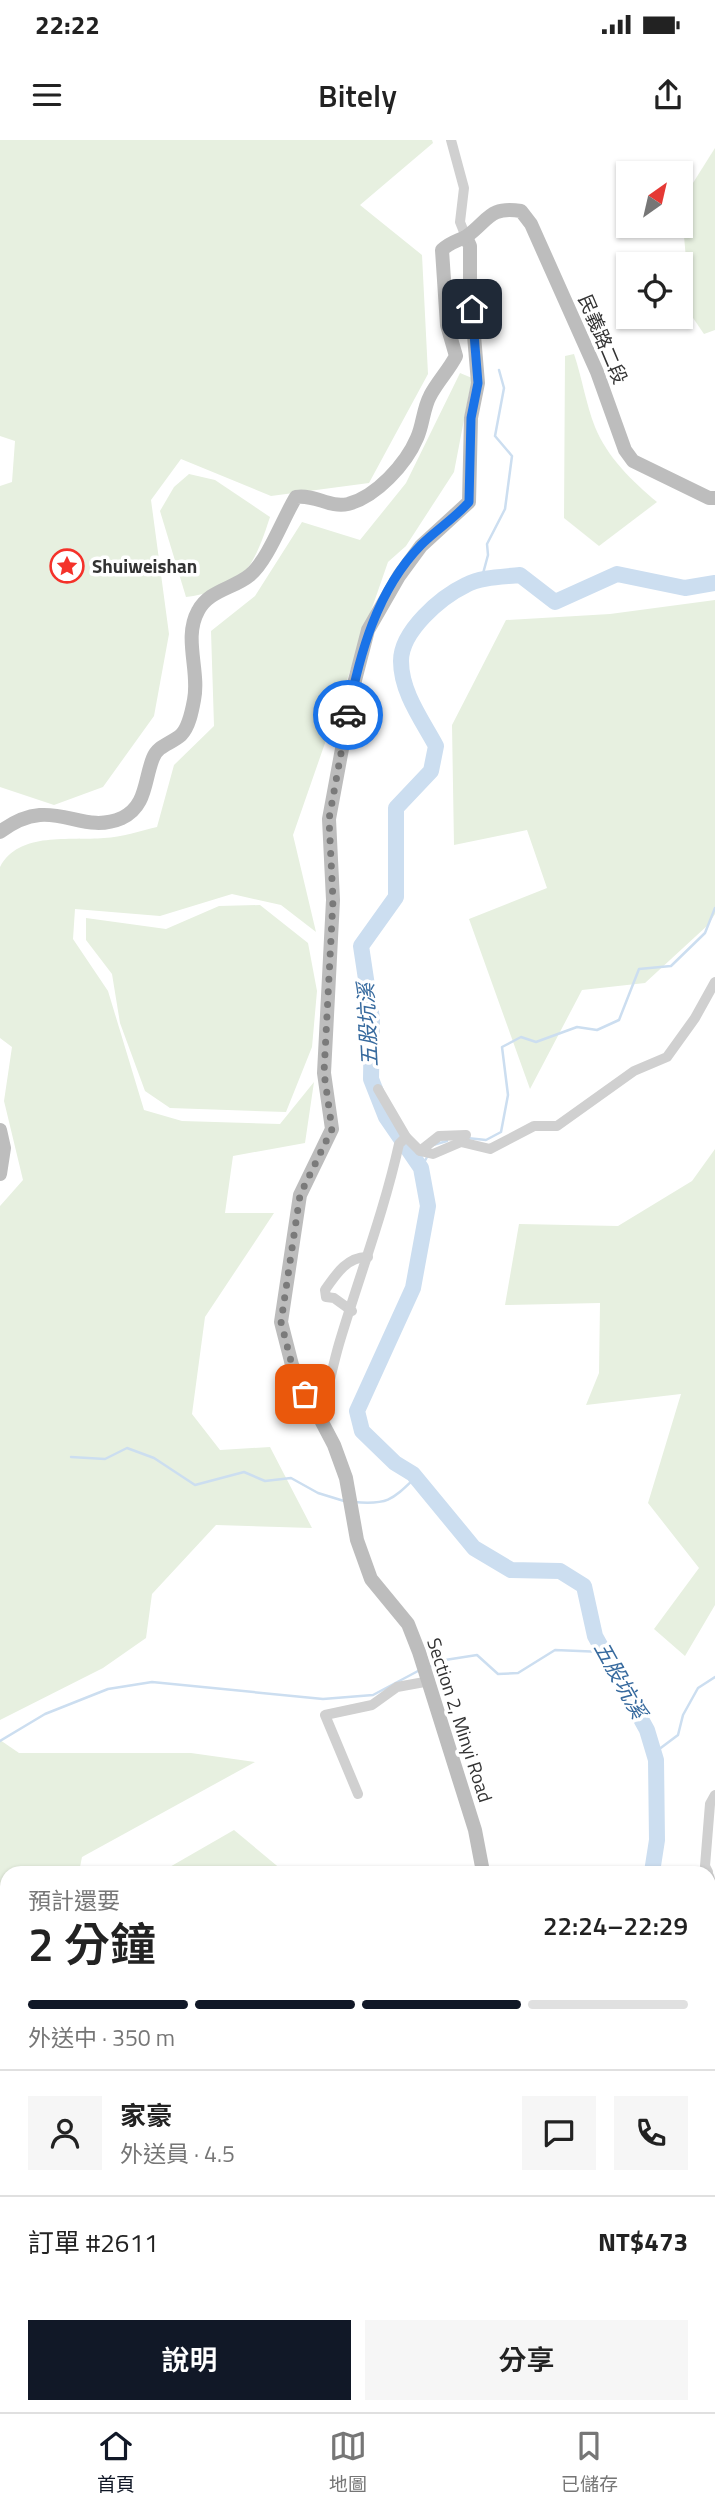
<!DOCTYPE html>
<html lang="zh-TW">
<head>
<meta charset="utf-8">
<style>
  body { margin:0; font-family:"Titillium Web","Noto Sans TC",sans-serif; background:#f6f6f6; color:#222; height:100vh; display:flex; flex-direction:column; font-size:26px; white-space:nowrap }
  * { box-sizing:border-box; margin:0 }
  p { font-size:23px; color:#767676 }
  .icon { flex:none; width:38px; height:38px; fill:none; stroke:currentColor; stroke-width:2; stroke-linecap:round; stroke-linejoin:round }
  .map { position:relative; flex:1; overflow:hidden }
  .sheet { position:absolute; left:0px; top:1726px; width:716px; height:548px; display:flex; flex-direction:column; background:#fff; border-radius:21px 21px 0 0; box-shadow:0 2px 5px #0004 }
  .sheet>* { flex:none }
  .needle { width:46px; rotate:34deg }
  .controls { position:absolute; left:616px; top:21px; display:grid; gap:14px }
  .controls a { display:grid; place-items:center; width:77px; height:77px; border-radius:0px; background:#fff; box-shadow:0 2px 5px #0004; font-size:35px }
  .pin { position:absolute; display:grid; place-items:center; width:60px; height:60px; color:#fff; margin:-30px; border-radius:14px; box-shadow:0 4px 10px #0006 }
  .courier { position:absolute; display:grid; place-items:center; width:70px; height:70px; margin:-35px; border:5px solid #1a73e8; border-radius:50%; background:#fff; color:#222; box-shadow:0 2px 9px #0007 }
  .head em { font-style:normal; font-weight:600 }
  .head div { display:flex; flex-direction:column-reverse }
  .head { display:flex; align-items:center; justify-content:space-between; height:119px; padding:0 28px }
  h1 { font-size:46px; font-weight:600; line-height:52px }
  .bar { display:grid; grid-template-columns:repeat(4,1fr); gap:10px 7px; align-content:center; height:84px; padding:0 28px }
  .bar i { height:9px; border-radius:5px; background:#e0e0e0 }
  .bar .active { background:#111827 }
  .bar p { grid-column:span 4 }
  .line { display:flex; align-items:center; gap:18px; padding:0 28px; border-top:2px solid #e0e0e0 }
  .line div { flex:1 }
  .round { display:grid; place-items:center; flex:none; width:74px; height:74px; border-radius:0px; background:#f6f6f6 }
  .button { display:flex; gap:14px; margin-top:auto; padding:14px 28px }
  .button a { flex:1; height:80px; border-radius:0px; background:#111827; color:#fff; font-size:28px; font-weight:600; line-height:80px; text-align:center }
  .button a+a { background:#f6f6f6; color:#222 }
  .status { display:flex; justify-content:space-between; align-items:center; height:49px; padding:0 35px; background:#fff; direction:ltr }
  .status svg { height:19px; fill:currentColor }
  header { display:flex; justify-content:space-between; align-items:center; height:91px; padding:0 28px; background:#fff; font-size:32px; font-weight:600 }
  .menu { display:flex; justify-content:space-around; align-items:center; height:98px; border-top:2px solid #e0e0e0; background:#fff; font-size:19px; color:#767676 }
  .menu a { display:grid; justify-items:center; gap:4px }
  .menu .active { color:#111827 }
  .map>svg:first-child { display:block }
</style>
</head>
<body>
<div class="status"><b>22:22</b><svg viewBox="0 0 49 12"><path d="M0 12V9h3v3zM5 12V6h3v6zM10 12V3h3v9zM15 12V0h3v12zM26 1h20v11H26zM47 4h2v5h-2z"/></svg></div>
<header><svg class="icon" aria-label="menu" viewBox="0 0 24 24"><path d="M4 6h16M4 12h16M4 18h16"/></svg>Bitely<svg class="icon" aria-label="share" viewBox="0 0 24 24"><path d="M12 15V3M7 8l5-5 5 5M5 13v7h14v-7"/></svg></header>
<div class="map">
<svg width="715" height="2272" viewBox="0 0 715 2272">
  <rect width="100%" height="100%" fill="#fff"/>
  <g fill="#e7f0e0">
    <polygon points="0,0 432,0 433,3 360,65 422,115 428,234 369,343 271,356 181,319 151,360 169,494 154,576 103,647 54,665 0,647 0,346 12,342 15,301 0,296"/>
    <polygon points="715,8 715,190 704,194 691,175 681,62"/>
    <path d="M 574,214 C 582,238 586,264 595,287 C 607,317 633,342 657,362 L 599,406 L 564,378 L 565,216 Z"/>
    <path d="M 460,233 L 472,238 L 454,332 L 406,406 L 388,422 L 293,695 L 316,792 L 281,765 L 232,754 L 160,776 L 75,769 L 73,799 L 108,851 L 144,970 L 182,981 L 280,984 L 314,942 L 305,1003 L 233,1016 L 225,1073 L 274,1073 L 205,1177 L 192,1274 L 220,1310 L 270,1307 L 312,1388 L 216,1385 L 152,1454 L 146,1498 L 103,1528 L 0,1580 L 0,1066 L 23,1040 L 4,961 L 12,907 L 0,898 L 0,727 C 19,691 70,701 104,698 C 122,697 140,691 157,687 L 174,625 L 214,586 L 211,491 L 255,456 L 302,382 L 360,400 L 406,343 Z"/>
    <path d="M 189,334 L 215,340 L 270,377 C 253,429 243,449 186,457 L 160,371 L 174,347 Z"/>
    <polygon points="715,460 715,774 708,785 645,843 582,850 530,949 469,779 547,748 527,690 454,705 452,585 506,480 610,474"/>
    <polygon points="260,765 308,803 317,851 312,907 286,972 170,968 145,951 120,883 112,834 86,800 86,778 166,789 219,766"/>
    <polygon points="715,1009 715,1465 685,1516 654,1489 699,1428 648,1363 681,1254 586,1265 599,1233 600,1163 505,1165 519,1084 618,1086 692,1041"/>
    <polygon points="0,1600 19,1613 191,1613 255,1622 82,1717 79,1732 7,1732 7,2027 0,2030"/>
    <polygon points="234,1690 282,1730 161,1732"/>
    <polygon points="362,2266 575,2266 576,2272 361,2272"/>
  </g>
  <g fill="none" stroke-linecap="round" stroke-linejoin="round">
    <g stroke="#ccdef0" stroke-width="2.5">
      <polyline points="481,441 488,415 487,404 505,369 512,316 495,296 504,248 499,230"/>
      <polyline points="467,998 486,1000 501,992 508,955 502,907 521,897 536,902 577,887 597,890 619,880 639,829 671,826 705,793 715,768"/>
      <polyline points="433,1005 447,1001"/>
      <polyline points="421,1028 427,1017"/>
      <polyline points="71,1317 105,1319 127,1308 154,1318 195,1345 244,1332 265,1341 291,1338 318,1353 344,1361"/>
      <path d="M 354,1362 C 388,1365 392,1360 416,1337"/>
      <polyline points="427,1528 445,1520 477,1515 498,1534 518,1533 555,1510 603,1512"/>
      <polyline points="0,1601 45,1574 108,1549 152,1542 323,1559 373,1555 418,1531"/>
      <polyline points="654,1613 678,1595 683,1575 698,1548 715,1537"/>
      <polyline points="709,2036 715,2030"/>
    </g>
    <g stroke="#ccdef0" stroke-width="16">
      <path d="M 652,1732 L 657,1700 L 656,1620 L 647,1590 L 595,1496 L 584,1446 L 560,1431 L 511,1430 L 474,1408 L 413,1334 L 395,1323 L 362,1291 L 357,1271 L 413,1148 L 428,1066 L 421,1028 L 386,977 L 371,939 L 372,879 L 361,806 L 396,757 L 396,668 L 431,631 L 436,606 C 422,580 401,552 401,521 C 401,491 441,457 466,445 C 481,437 503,437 520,435 L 555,462 L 617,434 L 685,448 L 715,443"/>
      <polyline points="694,2266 694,2272"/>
    </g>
    <g stroke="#d0d0d0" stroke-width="10">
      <polyline points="451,0 464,48 460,82 466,97"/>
      <polyline points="378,949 406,997 420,1011 433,1014 461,1002 490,1009 534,986 557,986 634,931 667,917 695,878 715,842"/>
      <polyline points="420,1011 439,996 466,995"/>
      <path d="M 352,1171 L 334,1158 L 326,1157 L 325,1150 C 336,1134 348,1116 368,1117"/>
      <path d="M 320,1276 C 328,1252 332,1228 339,1204 C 359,1137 384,1072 399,1004 L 406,997"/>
      <polyline points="358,1654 325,1575 372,1565 397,1547 430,1541"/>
      <polyline points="708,1732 705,1726 710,1664 715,1655"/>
      <polyline points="709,1736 715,1757"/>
    </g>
    <g stroke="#bdbdbd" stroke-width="14">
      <polyline points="466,97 470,106 470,148 478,243 471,278 469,362 421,406 399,436 368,490 354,544 329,679 333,760 324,933 332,989 300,1055 281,1182 292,1225 334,1305 346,1338 357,1400 371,1439 408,1484 419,1512 475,1690 483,1732"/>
      <path d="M 0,692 C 53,652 78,697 122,678 C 147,666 144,640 153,618 C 158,605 171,604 181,595 C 189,587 192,571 194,560 C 200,531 183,498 198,471 C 209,450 233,449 250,435 C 268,420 283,378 296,357 C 315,354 329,368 348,364 C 376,357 406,324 417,298 C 423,285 423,269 430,256 C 437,242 449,230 456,216 L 447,185 L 442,110 C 450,102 458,101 467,96 C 489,80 489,66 521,71 L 531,84 L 597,232 L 625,310 L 633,321 L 709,358 L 715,358"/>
      <polyline points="0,990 4,1008 0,1034"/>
      <polyline points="592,2266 593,2272"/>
    </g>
  </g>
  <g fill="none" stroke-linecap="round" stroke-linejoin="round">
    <polyline stroke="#7a7a7a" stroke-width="7" stroke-dasharray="0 12.6" points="305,1254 292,1225 281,1182 300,1055 332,989 324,933 333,760 329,679 348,575"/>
    <path stroke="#1a73e8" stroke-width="9" d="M 348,575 C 359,515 377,450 421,405 C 436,390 455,378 469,362 L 471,278 L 478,243 L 472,169"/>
  </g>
  <defs>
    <symbol id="sight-ring" viewBox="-11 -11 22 22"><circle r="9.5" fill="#fff" stroke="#f4322a" stroke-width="1.5"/><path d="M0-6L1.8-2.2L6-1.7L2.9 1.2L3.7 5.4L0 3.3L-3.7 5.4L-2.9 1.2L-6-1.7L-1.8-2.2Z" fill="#f4322a"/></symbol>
  </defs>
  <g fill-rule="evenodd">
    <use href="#sight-ring" x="48" y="407" width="38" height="38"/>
  </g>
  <g text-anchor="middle" stroke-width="7" stroke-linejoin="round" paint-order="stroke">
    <g font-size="19" fill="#333" stroke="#fff">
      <text transform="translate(603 199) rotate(67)" y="7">民義路二段</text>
      <text transform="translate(460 1580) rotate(72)" y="7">Section 2, Minyi Road</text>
    </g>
    <g font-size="19" font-weight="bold" fill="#333" stroke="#fff" text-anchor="start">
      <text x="92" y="433">Shuiweishan</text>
    </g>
    <g font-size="21" font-style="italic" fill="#376a9e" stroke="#fff">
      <text transform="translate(368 885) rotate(-93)" y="7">五股坑溪</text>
      <text transform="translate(620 1540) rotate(61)" y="7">五股坑溪</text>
    </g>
  </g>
</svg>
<div class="controls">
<a><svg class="needle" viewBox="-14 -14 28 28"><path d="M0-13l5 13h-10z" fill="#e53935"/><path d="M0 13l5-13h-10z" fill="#767676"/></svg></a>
<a><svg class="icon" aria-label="locate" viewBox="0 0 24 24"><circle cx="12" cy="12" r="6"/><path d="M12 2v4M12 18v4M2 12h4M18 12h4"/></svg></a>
</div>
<div class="pin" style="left:305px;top:1254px;background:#ea580c"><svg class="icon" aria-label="bag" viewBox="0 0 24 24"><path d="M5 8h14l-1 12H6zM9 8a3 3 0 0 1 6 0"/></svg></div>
<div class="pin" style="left:472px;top:169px;background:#1f2937"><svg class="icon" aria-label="home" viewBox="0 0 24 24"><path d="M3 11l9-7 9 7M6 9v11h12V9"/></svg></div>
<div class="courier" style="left:348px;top:575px"><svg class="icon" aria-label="car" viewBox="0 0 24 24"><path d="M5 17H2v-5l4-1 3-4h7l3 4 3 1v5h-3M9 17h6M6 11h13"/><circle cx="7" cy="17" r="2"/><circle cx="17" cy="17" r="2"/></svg></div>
<section class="sheet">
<div class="head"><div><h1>2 分鐘</h1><p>預計還要</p></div><em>22:24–22:29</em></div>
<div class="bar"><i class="active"></i><i class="active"></i><i class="active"></i><i></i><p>外送中 · 350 m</p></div>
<div class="line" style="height:126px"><a class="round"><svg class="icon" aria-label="person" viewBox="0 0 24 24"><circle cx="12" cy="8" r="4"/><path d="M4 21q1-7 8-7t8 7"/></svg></a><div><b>家豪</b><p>外送員 · 4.5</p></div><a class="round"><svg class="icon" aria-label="chat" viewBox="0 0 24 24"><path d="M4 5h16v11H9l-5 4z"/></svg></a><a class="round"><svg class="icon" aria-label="phone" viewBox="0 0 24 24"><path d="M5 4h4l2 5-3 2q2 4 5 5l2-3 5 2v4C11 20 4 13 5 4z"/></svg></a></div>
<div class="line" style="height:91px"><div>訂單 #2611</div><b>NT$473</b></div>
<div class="button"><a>說明</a><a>分享</a></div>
</section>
</div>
<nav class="menu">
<a class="active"><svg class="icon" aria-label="home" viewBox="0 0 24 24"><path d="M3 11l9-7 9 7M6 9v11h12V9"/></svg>首頁</a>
<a><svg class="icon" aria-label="map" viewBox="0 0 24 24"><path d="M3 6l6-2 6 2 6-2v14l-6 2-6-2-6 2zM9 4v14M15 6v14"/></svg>地圖</a>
<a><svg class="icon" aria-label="saved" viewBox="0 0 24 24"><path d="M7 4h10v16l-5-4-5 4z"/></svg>已儲存</a>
</nav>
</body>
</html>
